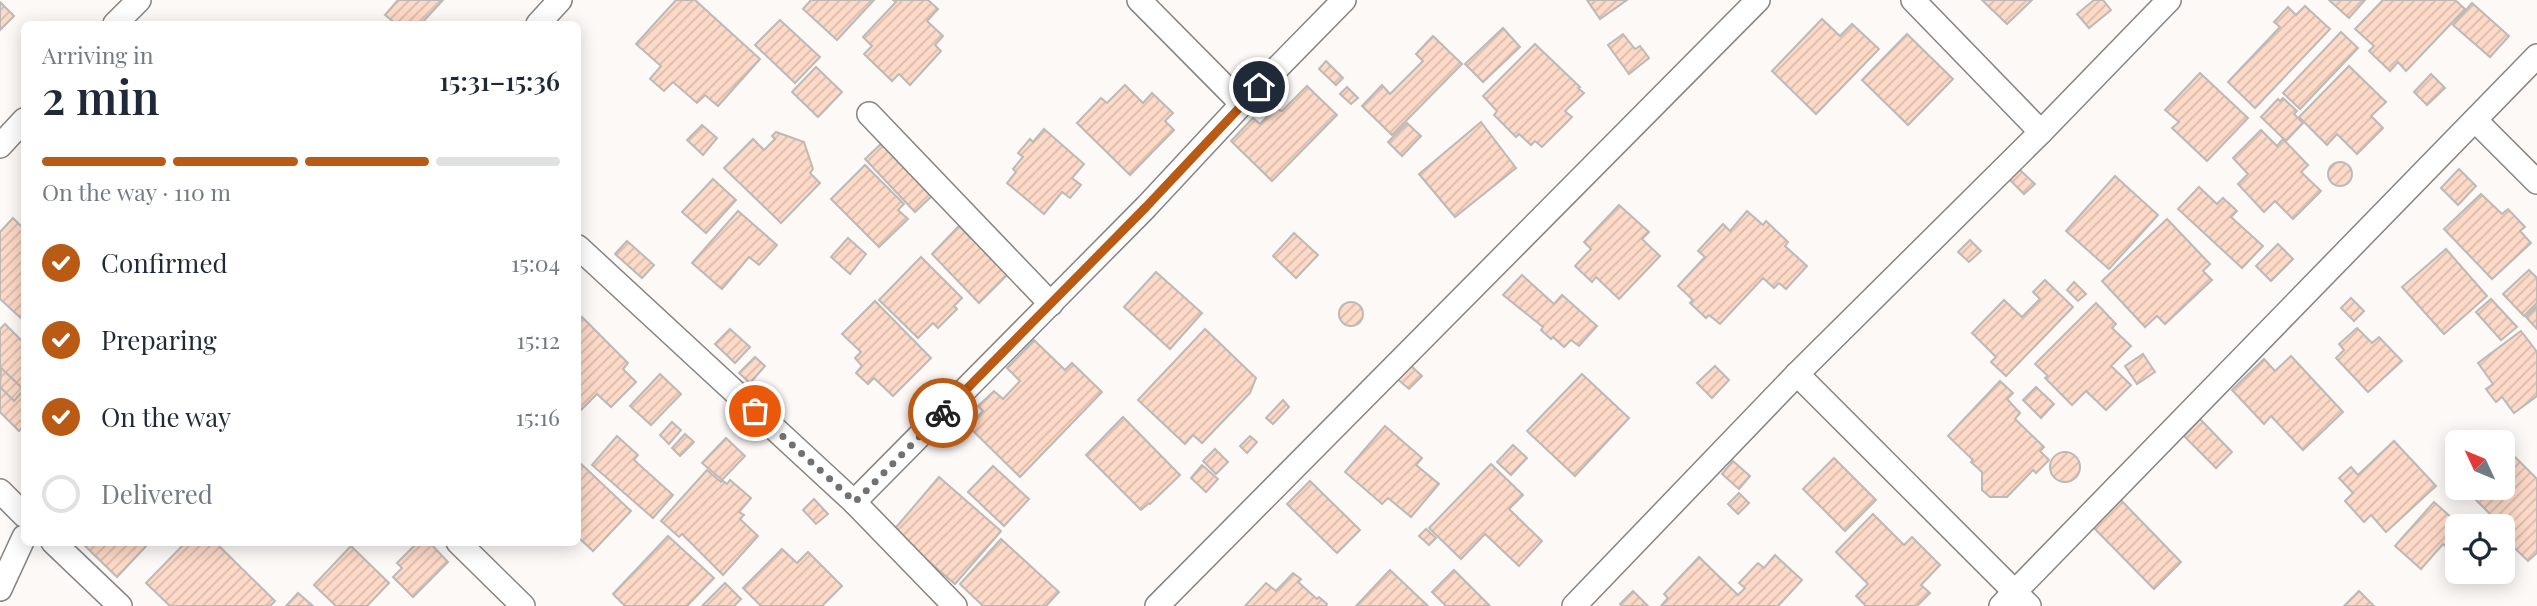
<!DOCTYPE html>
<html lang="en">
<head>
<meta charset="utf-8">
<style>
  body { margin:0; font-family:"Playfair Display",serif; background:#f2f2f3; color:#1f2937; height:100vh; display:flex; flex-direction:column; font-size:26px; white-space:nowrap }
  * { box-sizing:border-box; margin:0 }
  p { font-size:23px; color:#747a83 }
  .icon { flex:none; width:38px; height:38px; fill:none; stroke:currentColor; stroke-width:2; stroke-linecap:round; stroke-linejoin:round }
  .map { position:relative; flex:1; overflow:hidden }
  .panel { position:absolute; left:21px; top:21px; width:560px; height:525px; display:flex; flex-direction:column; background:#fff; border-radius:10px; box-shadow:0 4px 18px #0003 }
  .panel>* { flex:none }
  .needle { width:46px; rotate:314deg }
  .fabs { position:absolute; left:2445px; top:430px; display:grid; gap:14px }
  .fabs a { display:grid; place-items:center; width:70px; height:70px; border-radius:10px; background:#fff; box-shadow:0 4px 18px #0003; font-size:35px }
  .pin { position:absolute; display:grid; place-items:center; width:60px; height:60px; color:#fff; margin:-30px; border:4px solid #fff; border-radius:50%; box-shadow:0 2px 7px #0007 }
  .courier { position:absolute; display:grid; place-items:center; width:70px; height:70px; margin:-35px; border:5px solid #b95a15; border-radius:50%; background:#fff; color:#222; box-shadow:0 2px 9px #0007 }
  .summary em { font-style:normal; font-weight:600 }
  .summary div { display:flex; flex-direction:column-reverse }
  .summary { display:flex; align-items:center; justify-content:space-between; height:119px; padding:0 21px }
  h1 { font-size:46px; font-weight:600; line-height:52px }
  .bar { display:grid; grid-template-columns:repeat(4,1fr); gap:10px 7px; align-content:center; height:84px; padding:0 21px }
  .bar i { height:9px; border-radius:5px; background:#e0e1e3 }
  .bar .on { background:#b95a15 }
  .bar p { grid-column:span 4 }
  ol { padding:0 21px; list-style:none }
  li { display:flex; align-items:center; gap:21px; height:77px }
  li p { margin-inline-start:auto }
  li .icon { padding:7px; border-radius:50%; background:#b95a15; color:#fff; stroke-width:4 }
  li:last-child { color:#747a83 }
  li i { width:38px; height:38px; border:4px solid #e0e1e3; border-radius:50% }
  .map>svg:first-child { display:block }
</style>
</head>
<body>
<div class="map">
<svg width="2537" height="606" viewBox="0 0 2537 606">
  <defs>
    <pattern id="building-hatch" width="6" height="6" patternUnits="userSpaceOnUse" patternTransform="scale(1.75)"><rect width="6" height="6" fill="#fdd9c7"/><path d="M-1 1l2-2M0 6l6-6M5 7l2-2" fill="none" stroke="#d9baab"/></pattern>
  </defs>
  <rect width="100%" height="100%" fill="#fcf9f7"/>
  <g fill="url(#building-hatch)" stroke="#bcb9b7" stroke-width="2">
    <polygon points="398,0 443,0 421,24 396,24 385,15"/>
    <polygon points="676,0 695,0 760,59 718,106 705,95 697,103 673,82 664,91 650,79 661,66 636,44"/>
    <polygon points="811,0 874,0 837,40 803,9"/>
    <polygon points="893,0 928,0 938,9 927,21 943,36 935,45 941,51 910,85 899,74 892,81 864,54 872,46 863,37 896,2"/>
    <polygon points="1587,0 1627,0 1600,19"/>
    <polygon points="1982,0 2032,0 2007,24"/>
    <polygon points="2094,0 2103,0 2111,10 2089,28 2077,14"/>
    <polygon points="2329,0 2365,0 2349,18"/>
    <polygon points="2383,0 2455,0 2465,9 2406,71 2398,62 2390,71 2369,51 2374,46 2355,29"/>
    <polygon points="0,2 14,16 0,30"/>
    <polygon points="2472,3 2509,36 2490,57 2453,25"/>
    <polygon points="2305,6 2330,29 2255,108 2228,82 2280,27 2274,22 2288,7 2296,15"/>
    <polygon points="1822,19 1840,36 1852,24 1879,49 1816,114 1772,71"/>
    <polygon points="780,20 820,57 795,83 755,45"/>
    <polygon points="1503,28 1520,47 1483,82 1465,64"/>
    <polygon points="2341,32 2358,48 2300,109 2283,93"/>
    <polygon points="1623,34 1635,49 1640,46 1649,58 1629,74 1608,45"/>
    <polygon points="1907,34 1953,79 1908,125 1862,80"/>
    <polygon points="1433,36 1462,64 1392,135 1362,106 1382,85 1390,94 1423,61 1416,54"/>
    <polygon points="1535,44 1580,87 1578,88 1584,93 1565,111 1572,117 1542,147 1535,141 1531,145 1519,134 1516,137 1494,115 1497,111 1483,96"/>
    <polygon points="1326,61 1343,78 1336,85 1319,69"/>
    <polygon points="2349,66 2386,102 2371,116 2383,128 2357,154 2337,134 2327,145 2299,117"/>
    <polygon points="816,67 842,92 818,117 792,92"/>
    <polygon points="2200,73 2248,118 2207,161 2172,128 2179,122 2165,110"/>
    <polygon points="2431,74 2445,88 2427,105 2414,92"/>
    <polygon points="1125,85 1143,103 1152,93 1173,113 1165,121 1174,130 1130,175 1077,123 1101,98 1107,103"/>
    <polygon points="1307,86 1337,115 1272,181 1231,141 1253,118 1260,124 1275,108 1282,111"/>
    <polygon points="1347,87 1358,98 1351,104 1340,94"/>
    <polygon points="2283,98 2297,111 2294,114 2303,123 2286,141 2261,117 2278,99 2280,101"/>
    <polygon points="1481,122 1516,168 1455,217 1419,174"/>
    <polygon points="1407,123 1421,136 1402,156 1388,142"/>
    <polygon points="702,125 717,138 703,155 687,140"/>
    <polygon points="1044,129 1084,164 1072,178 1081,185 1070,198 1062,192 1044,214 1007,183 1016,172 1013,169 1023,157 1018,153 1030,139 1033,142"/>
    <polygon points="2261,130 2277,146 2283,139 2308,165 2301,172 2321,191 2293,219 2275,201 2264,212 2238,184 2248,174 2233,158"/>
    <polygon points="776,132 804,142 813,169 810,173 820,183 781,223 724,168 753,139 764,150 775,139 772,136"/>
    <polygon points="884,141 934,194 915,212 865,159"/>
    <circle cx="2340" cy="174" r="12"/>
    <polygon points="865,165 904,204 898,210 908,219 879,247 831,199"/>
    <polygon points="2019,169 2035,184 2024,194 2009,179"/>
    <polygon points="2459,169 2476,186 2458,205 2441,188"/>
    <polygon points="2115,176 2158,215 2109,269 2066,231"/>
    <polygon points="713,179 736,200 706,233 682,212"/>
    <polygon points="2199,187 2217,204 2223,198 2237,211 2231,217 2263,246 2242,268 2178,209"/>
    <polygon points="2481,194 2502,214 2508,209 2525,227 2520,231 2531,243 2492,279 2444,229"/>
    <polygon points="1619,205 1649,232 1642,239 1660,256 1619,299 1596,277 1592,282 1575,266 1591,249 1584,242"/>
    <polygon points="738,211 777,245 759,265 749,257 722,289 692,263"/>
    <polygon points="1747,211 1763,225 1766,221 1788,242 1785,246 1807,266 1786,289 1779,283 1774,288 1763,278 1720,324 1709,315 1706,318 1690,303 1693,300 1678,286 1705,257 1698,251 1723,224 1730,231"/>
    <polygon points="13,218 24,229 24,321 0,299 0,232"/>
    <polygon points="2167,219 2210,264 2203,271 2212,280 2165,324 2157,316 2145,327 2102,281"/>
    <polygon points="959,226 971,238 975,233 1012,270 979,303 932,254"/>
    <polygon points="1294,233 1318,255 1296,278 1273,256"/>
    <polygon points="848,238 866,254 850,274 831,257"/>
    <polygon points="1970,240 1981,251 1969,262 1958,252"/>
    <polygon points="627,241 654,265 642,278 615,254"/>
    <polygon points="2278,244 2293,259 2271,281 2256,266"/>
    <polygon points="2446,249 2487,296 2444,334 2402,287"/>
    <polygon points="921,257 962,298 954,306 957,309 938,328 933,323 918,338 879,300"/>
    <polygon points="2529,270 2537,278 2537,303 2524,316 2503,294"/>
    <polygon points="1156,272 1202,313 1170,349 1124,307"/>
    <polygon points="1522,275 1554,304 1562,295 1597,326 1579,346 1571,340 1564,347 1553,337 1551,339 1541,330 1543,327 1503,295"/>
    <polygon points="2045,280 2073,307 2006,376 1991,362 1996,357 1972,333 2004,300 2022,317 2040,299 2033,292"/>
    <polygon points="2074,282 2086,294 2078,301 2067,290"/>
    <polygon points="2351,298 2364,311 2354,321 2341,308"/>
    <polygon points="2491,299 2517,327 2501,340 2476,312"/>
    <polygon points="875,301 931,358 893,396 874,378 868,384 856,373 862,366 855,358 861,352 842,334"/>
    <circle cx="1351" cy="314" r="12"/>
    <polygon points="2096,303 2116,324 2112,328 2131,346 2111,366 2131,385 2106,410 2086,391 2072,405 2045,378 2048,376 2035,364"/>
    <polygon points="2537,306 2537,329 2526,317"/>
    <polygon points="582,317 628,363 623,369 636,382 611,407 597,394 578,413 578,322"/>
    <polygon points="5,324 24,343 24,390 1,368 0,369 0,329"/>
    <polygon points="2357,328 2372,343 2379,337 2402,361 2368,392 2336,358 2344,350 2339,344"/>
    <polygon points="730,329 750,347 735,363 715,344"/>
    <polygon points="1205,329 1256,378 1250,393 1202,443 1193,435 1185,444 1138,400"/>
    <polygon points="2521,331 2537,352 2537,396 2514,413 2502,397 2496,402 2486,389 2493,384 2478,363"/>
    <polygon points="1034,340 1065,370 1072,363 1102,392 1020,477 968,426 983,411 978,406 994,391 1003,399 1020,381 1007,368"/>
    <polygon points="2143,354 2155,372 2137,384 2125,366"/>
    <polygon points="2291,356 2343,412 2303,450 2271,416 2264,424 2232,390 2264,359 2275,371"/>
    <polygon points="755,357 765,366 750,383 739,373"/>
    <polygon points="1408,363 1422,376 1409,389 1395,377"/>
    <polygon points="1715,366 1729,380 1712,398 1697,383"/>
    <polygon points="1,368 24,390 14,401 0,387"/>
    <polygon points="660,374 681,394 651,425 630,406"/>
    <polygon points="1582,374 1629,418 1575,476 1527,431"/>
    <polygon points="2000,381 2013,393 2007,399 2020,413 2015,419 2044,447 2040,451 2049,460 2036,473 2033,470 2007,497 1990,497 1982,490 1982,472 1971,462 1973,460 1948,436"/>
    <polygon points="0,387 14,401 24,390 24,425 19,431 0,412"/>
    <polygon points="2036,387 2054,404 2041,418 2023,400"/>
    <polygon points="1283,400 1289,407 1273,424 1266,418"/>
    <polygon points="948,417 959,427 945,443 934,434"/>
    <polygon points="1123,417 1180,475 1150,504 1149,503 1141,510 1086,455"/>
    <polygon points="2200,419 2232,452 2216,468 2184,436"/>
    <polygon points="672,422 681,430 669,444 660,435"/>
    <polygon points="1385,426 1422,458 1416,465 1439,484 1411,517 1388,498 1382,504 1345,472"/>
    <polygon points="685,434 694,442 680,456 672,448"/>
    <polygon points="617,436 638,455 634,460 673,495 653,518 592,465"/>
    <polygon points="1250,436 1257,442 1247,453 1240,446"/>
    <polygon points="726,438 745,456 722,480 702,463"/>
    <polygon points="2394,441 2436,486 2386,532 2371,515 2364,522 2345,501 2353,493 2339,478 2351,467 2358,475"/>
    <polygon points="1513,445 1527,458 1511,475 1497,462"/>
    <polygon points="1215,449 1228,462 1216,474 1203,461"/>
    <polygon points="2508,450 2537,479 2537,553 2528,561 2502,536 2502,527 2492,526 2497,521 2467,491 2470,488 2502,488 2502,456"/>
    <circle cx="2065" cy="467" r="15"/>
    <polygon points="1834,458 1876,500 1845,531 1803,489"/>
    <polygon points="578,461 631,511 593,551 579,538 578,540"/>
    <polygon points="1733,461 1750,476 1739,489 1722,474"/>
    <polygon points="1491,464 1523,495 1509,509 1542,541 1519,566 1485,534 1461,559 1429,528"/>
    <polygon points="1202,465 1218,479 1206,492 1191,478"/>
    <polygon points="993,466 1029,499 1004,526 968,492"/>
    <polygon points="707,470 721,482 722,480 727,484 730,480 751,498 739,512 744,515 740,519 758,536 723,575 682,534 679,537 661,521"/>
    <polygon points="939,477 1001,531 955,584 893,531"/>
    <polygon points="1310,481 1360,530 1337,553 1287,504"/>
    <polygon points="1739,493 1749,503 1738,514 1728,504"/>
    <polygon points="2114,493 2181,562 2154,589 2086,520"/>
    <polygon points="814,499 828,514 816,524 803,510"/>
    <polygon points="2434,502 2462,527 2457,527 2457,557 2443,544 2421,569 2395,546"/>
    <polygon points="1873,514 1904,545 1912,537 1940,565 1921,585 1930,593 1917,606 1866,606 1856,596 1868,584 1836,552"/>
    <polygon points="1426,529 1436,538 1429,545 1419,536"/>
    <polygon points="668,536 714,578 687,606 625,606 613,594"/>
    <polygon points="1001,539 1059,592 1046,606 983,606 960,584"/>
    <polygon points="81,542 150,542 117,577"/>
    <polygon points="186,542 215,542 275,601 270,606 170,606 146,583"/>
    <polygon points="418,542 429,542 448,562 413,597 393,577 402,568 397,563"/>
    <polygon points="351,546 389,583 367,606 336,606 314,585"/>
    <polygon points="782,549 797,563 808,552 842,586 822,606 761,606 743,588"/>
    <polygon points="1775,555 1802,580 1778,606 1661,606 1668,598 1664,594 1699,557 1738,595 1745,588 1739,583 1758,563 1764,568"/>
    <polygon points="1390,570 1428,606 1356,606"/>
    <polygon points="1454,570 1490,606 1446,606 1432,592"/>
    <polygon points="1293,573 1301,579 1298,582 1317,599 1319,597 1327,604 1326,606 1245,606 1266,583 1276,591"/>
    <polygon points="725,583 741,599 734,606 702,606"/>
    <polygon points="1633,591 1648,606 1622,606 1620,604"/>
    <polygon points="2359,591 2374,606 2344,606"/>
    <polygon points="298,593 313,606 286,606"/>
  </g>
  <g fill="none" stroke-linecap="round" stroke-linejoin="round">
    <defs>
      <g id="minor">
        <polyline points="1139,0 1242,104"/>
        <polyline points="1913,0 2041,132"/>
        <polyline points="115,24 139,0"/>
        <polyline points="538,24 560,0"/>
        <polyline points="869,114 1051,304"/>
        <polyline points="2475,120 2537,182"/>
        <polyline points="0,146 24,120"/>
        <polyline points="578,247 854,502 955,606"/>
        <polyline points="1797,374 2029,606"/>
        <polyline points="0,491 24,515"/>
        <polyline points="854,502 1146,207 1242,104 1344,0"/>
        <polyline points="53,542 120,606"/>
        <polyline points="458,542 523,606"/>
        <polyline points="0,589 24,537"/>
        <polyline points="1157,606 1758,0"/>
        <polyline points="1574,606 1797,374 2041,132 2169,0"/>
        <polyline points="2001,606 2537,56"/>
      </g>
    </defs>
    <use href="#minor" stroke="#878482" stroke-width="26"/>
    <use href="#minor" stroke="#fff" stroke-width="23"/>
  </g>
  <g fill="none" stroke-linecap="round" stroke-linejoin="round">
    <polyline stroke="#737170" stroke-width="7" stroke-dasharray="0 12.6" points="755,411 855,502 943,413"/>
    <polyline stroke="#b95a15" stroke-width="9" points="943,413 1146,207 1259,87"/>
  </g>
</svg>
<div class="fabs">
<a><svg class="needle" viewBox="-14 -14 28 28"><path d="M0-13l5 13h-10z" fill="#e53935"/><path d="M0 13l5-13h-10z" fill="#747a83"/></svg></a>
<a><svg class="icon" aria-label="locate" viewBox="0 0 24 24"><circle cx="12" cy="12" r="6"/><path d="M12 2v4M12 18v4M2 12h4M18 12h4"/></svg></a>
</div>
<div class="pin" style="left:755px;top:411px;background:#ea580c"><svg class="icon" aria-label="bag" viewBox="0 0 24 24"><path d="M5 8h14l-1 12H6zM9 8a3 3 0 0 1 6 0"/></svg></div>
<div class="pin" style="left:1259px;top:87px;background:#1f2937"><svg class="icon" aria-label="home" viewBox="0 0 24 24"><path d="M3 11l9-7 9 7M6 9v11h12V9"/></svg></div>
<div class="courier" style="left:943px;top:413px"><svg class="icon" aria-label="bike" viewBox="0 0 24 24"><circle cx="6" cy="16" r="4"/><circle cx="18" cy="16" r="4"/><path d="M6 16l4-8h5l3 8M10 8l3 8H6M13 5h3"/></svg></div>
<section class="panel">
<div class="summary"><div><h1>2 min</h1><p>Arriving in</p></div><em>15:31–15:36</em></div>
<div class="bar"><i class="on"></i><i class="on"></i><i class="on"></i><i></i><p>On the way · 110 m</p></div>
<ol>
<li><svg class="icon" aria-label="check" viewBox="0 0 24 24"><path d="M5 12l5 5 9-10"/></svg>Confirmed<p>15:04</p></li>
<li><svg class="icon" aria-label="check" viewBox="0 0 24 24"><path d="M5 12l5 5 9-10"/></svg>Preparing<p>15:12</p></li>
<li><svg class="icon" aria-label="check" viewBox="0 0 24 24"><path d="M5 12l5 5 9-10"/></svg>On the way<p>15:16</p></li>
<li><i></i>Delivered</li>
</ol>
</section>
</div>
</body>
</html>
